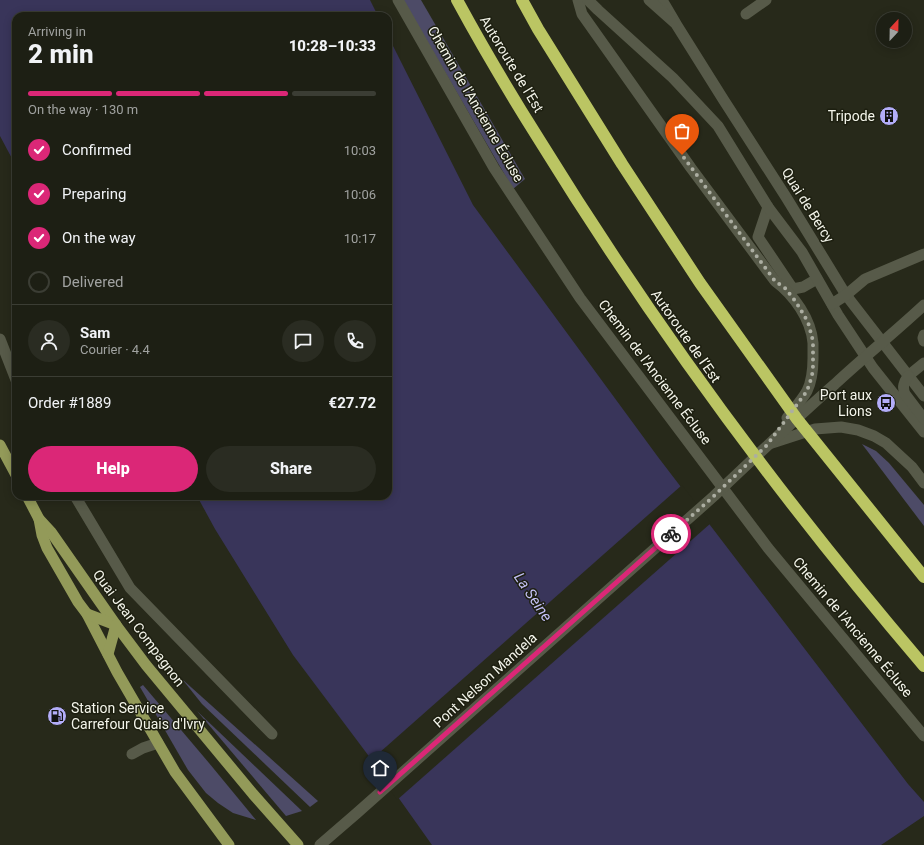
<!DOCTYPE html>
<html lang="en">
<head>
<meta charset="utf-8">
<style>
  body { margin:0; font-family:Roboto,sans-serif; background:#2a2c22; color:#f1f3f6; height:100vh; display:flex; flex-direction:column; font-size:15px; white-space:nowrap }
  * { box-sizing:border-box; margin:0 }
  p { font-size:13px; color:#a0a2a0 }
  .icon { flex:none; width:22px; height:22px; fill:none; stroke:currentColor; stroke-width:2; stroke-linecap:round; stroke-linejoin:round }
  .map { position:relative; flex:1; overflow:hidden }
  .side { position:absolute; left:12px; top:12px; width:380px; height:488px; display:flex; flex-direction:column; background:#1d1f14; border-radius:12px; box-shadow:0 2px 10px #0003,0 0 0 1px #3b3d34 }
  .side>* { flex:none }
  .needle { width:26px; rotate:22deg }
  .fabs { position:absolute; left:876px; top:12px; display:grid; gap:8px }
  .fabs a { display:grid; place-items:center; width:36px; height:36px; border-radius:50%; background:#1d1f14; box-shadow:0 2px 10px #0003,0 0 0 1px #3b3d34; font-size:20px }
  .pin { position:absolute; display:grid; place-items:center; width:34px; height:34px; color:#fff; margin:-41px -17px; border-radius:50% 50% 50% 0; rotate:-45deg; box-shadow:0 0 4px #0007 }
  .pin .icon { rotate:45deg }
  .courier { position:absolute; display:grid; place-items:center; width:40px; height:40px; margin:-20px; border:3px solid #db2777; border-radius:50%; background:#fff; color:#222; box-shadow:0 1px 5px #0007 }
  .overview em { font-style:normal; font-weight:800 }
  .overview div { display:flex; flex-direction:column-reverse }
  .overview { display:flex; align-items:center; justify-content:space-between; height:68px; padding:0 16px }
  h1 { font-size:26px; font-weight:800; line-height:30px }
  .bar { display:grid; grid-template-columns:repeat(4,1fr); gap:6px 4px; align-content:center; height:48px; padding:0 16px }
  .bar i { height:5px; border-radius:3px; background:#3b3d34 }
  .bar .active { background:#db2777 }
  .bar p { grid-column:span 4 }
  .line { display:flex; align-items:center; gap:10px; padding:0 16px; border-top:1px solid #3b3d34 }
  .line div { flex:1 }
  .round { display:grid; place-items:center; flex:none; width:42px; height:42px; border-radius:21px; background:#2a2c22 }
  ol { padding:0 16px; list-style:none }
  li { display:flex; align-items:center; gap:12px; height:44px }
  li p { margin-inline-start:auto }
  li .icon { padding:4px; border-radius:50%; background:#db2777; color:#fff; stroke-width:4 }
  li:last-child { color:#a0a2a0 }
  li i { width:22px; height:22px; border:2px solid #3b3d34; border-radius:50% }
  .button { display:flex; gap:8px; margin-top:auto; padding:8px 16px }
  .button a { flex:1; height:46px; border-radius:24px; background:#db2777; color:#fff; font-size:16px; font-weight:800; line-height:46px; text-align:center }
  .button a+a { background:#2a2c22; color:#f1f3f6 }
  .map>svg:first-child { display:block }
</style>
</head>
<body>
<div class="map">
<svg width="924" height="845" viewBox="0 0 924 845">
  <rect width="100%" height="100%" fill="#27291a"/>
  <g fill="#4d4b67">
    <polygon points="403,0 421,0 525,179 513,189"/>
    <polygon points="862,444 876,451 889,463 924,505 924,526"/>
    <polygon points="182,679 318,801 310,807 202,704"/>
    <polygon points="143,685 209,763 256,820 233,813 218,803 206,793 188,770 140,687"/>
    <polygon points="197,711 302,811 286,816"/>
  </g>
  <g fill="#39355a">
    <polygon points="0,0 370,0 378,16 16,16 16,166 0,136"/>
    <polygon points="388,36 473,205 658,457 908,784 924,802 924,845 432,845 371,759 293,655 215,529 197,496 388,496"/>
  </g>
  <g fill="#27291a">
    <polygon points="682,485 711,523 397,800 370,761"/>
    <polygon points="924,816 924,845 881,845 893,837"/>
  </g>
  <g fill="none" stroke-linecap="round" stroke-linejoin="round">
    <g stroke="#575a49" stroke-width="11">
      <polyline points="746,14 766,0"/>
      <polyline points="768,207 758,237 793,289 803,287 817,279"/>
      <polyline points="924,335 923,338 924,341"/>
      <polyline points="0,339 16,380"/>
      <polyline points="908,376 924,363"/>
      <polyline points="75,496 130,588 272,734"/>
      <polyline points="132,754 143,748 158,743"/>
    </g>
    <g stroke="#575a49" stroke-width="11">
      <polyline points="398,0 494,168 580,298 768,548 924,736"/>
      <polyline points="662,0 675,22"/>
    </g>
    <g stroke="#575a49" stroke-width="11">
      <path d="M 578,0 L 582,14 L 691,168 L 775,281 C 794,295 811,319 813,343 C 813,348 813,353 813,358 C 813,369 812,381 807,391 C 802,400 793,410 787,418"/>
      <polyline points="588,0 598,10 673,78 718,126 768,207 802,252 838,315 873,368 924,432"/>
      <polyline points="649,0 676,24 723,99 786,197 846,295 924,396"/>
      <polyline points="832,304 846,295 865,279 924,254"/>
      <path d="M 908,376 C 904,382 902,387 905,394 L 924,419"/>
      <polyline points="772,443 815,429 841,427 858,430 874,436 886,443 912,467 924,483"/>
      <path d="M 320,845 L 357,813 L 714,496 C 754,458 794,420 835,384 C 864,357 895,332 924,305"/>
    </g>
    <g stroke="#939a59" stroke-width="11">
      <polyline points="0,445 16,475"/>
      <polyline points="27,496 39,519 51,532 116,625 146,665 253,794 298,845"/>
      <polyline points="39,519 42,535 47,548 78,602 87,614 117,672 175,772 229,845"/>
      <polyline points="87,614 116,625"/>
      <polyline points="108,654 116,625"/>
    </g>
    <g stroke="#bbc563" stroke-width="12">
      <path d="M 457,0 C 483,48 511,95 540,141 C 654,326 783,501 924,666"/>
      <polyline points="522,0 538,29 622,164 700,283 797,419 924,577"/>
    </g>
  </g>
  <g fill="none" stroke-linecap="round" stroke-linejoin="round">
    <polyline stroke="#acaea2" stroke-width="4" stroke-dasharray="0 7.2" points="671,534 714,496 767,445 807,391 812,376 813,366 813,341 808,322 796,302 785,288 775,281 682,155"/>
    <polyline stroke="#db2777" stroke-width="5" points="380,792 671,534"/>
  </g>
  <defs>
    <symbol id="building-disc" viewBox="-11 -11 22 22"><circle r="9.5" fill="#b3adf9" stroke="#1d1f10"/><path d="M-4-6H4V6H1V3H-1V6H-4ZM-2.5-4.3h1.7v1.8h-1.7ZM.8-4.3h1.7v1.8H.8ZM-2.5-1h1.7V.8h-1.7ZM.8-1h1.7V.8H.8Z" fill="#111"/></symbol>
    <symbol id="bus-disc" viewBox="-11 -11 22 22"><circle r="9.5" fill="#b3adf9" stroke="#1d1f10"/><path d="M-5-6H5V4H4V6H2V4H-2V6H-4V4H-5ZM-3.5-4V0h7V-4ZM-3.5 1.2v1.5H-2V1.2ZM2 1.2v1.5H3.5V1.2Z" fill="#111"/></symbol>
    <symbol id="fuel-disc" viewBox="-11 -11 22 22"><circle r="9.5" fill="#b3adf9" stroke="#1d1f10"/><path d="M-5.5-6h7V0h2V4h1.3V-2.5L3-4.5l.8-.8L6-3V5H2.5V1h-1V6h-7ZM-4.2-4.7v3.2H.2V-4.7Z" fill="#111"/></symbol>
  </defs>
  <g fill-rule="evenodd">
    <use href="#building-disc" x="878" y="105" width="22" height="22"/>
    <use href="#bus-disc" x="875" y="392" width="22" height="22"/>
    <use href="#fuel-disc" x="46" y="705" width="22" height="22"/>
  </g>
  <g text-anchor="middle" stroke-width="3" stroke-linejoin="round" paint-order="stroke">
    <g font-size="14" fill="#f4f5eb" stroke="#1d1f10">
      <text transform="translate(512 64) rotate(59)" y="5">Autoroute de l’Est</text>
      <text transform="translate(476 104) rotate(60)" y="5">Chemin de l'Ancienne Écluse</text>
      <text transform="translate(808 205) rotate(58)" y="5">Quai de Bercy</text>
      <text transform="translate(686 336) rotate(55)" y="5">Autoroute de l’Est</text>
      <text transform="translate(655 372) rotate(53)" y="5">Chemin de l'Ancienne Écluse</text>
      <text transform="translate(853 627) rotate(50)" y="5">Chemin de l'Ancienne Écluse</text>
      <text transform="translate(139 628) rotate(53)" y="5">Quai Jean Compagnon</text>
      <text transform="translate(485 680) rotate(-42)" y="5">Pont Nelson Mandela</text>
    </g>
    <g font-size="14" fill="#f4f5eb" stroke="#1d1f10" text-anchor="end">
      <text x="875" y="121">Tripode</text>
      <text x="872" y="400">Port aux<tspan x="872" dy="16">Lions</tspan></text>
      <text x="71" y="713" text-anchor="start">Station Service<tspan x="71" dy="16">Carrefour Quais d'Ivry</tspan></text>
    </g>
    <g font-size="15" font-style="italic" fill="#c4c1f6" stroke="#1d1f10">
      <text transform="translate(533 597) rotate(56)" y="5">La Seine</text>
    </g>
  </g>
</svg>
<div class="fabs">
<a><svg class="needle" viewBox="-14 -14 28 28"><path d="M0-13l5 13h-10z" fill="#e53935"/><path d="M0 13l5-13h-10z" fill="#a0a2a0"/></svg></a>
</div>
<div class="pin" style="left:682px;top:155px;background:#ea580c"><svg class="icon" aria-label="bag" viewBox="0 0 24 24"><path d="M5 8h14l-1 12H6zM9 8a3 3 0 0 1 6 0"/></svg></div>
<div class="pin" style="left:380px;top:792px;background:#1f2937"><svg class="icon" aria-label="home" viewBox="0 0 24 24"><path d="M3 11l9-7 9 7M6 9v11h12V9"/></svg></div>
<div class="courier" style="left:671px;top:534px"><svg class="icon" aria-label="bike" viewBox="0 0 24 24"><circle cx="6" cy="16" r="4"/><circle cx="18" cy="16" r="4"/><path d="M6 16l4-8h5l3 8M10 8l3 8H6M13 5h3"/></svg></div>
<section class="side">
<div class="overview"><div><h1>2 min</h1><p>Arriving in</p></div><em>10:28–10:33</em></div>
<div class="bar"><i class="active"></i><i class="active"></i><i class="active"></i><i></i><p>On the way · 130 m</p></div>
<ol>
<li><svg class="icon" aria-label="check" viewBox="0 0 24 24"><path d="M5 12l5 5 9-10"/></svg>Confirmed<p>10:03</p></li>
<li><svg class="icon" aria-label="check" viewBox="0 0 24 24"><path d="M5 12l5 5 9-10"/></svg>Preparing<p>10:06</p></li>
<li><svg class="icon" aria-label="check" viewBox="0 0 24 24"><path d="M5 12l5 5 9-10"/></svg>On the way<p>10:17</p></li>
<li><i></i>Delivered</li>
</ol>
<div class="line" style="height:72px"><a class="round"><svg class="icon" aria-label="person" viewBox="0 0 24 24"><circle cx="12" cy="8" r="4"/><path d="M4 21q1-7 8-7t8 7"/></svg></a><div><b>Sam</b><p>Courier · 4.4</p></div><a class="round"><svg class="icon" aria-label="chat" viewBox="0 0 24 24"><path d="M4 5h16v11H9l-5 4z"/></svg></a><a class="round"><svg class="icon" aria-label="phone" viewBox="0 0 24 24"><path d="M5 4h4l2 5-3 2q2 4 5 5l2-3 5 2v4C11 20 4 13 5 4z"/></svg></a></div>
<div class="line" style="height:52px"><div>Order #1889</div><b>€27.72</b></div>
<div class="button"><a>Help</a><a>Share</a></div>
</section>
</div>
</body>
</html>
